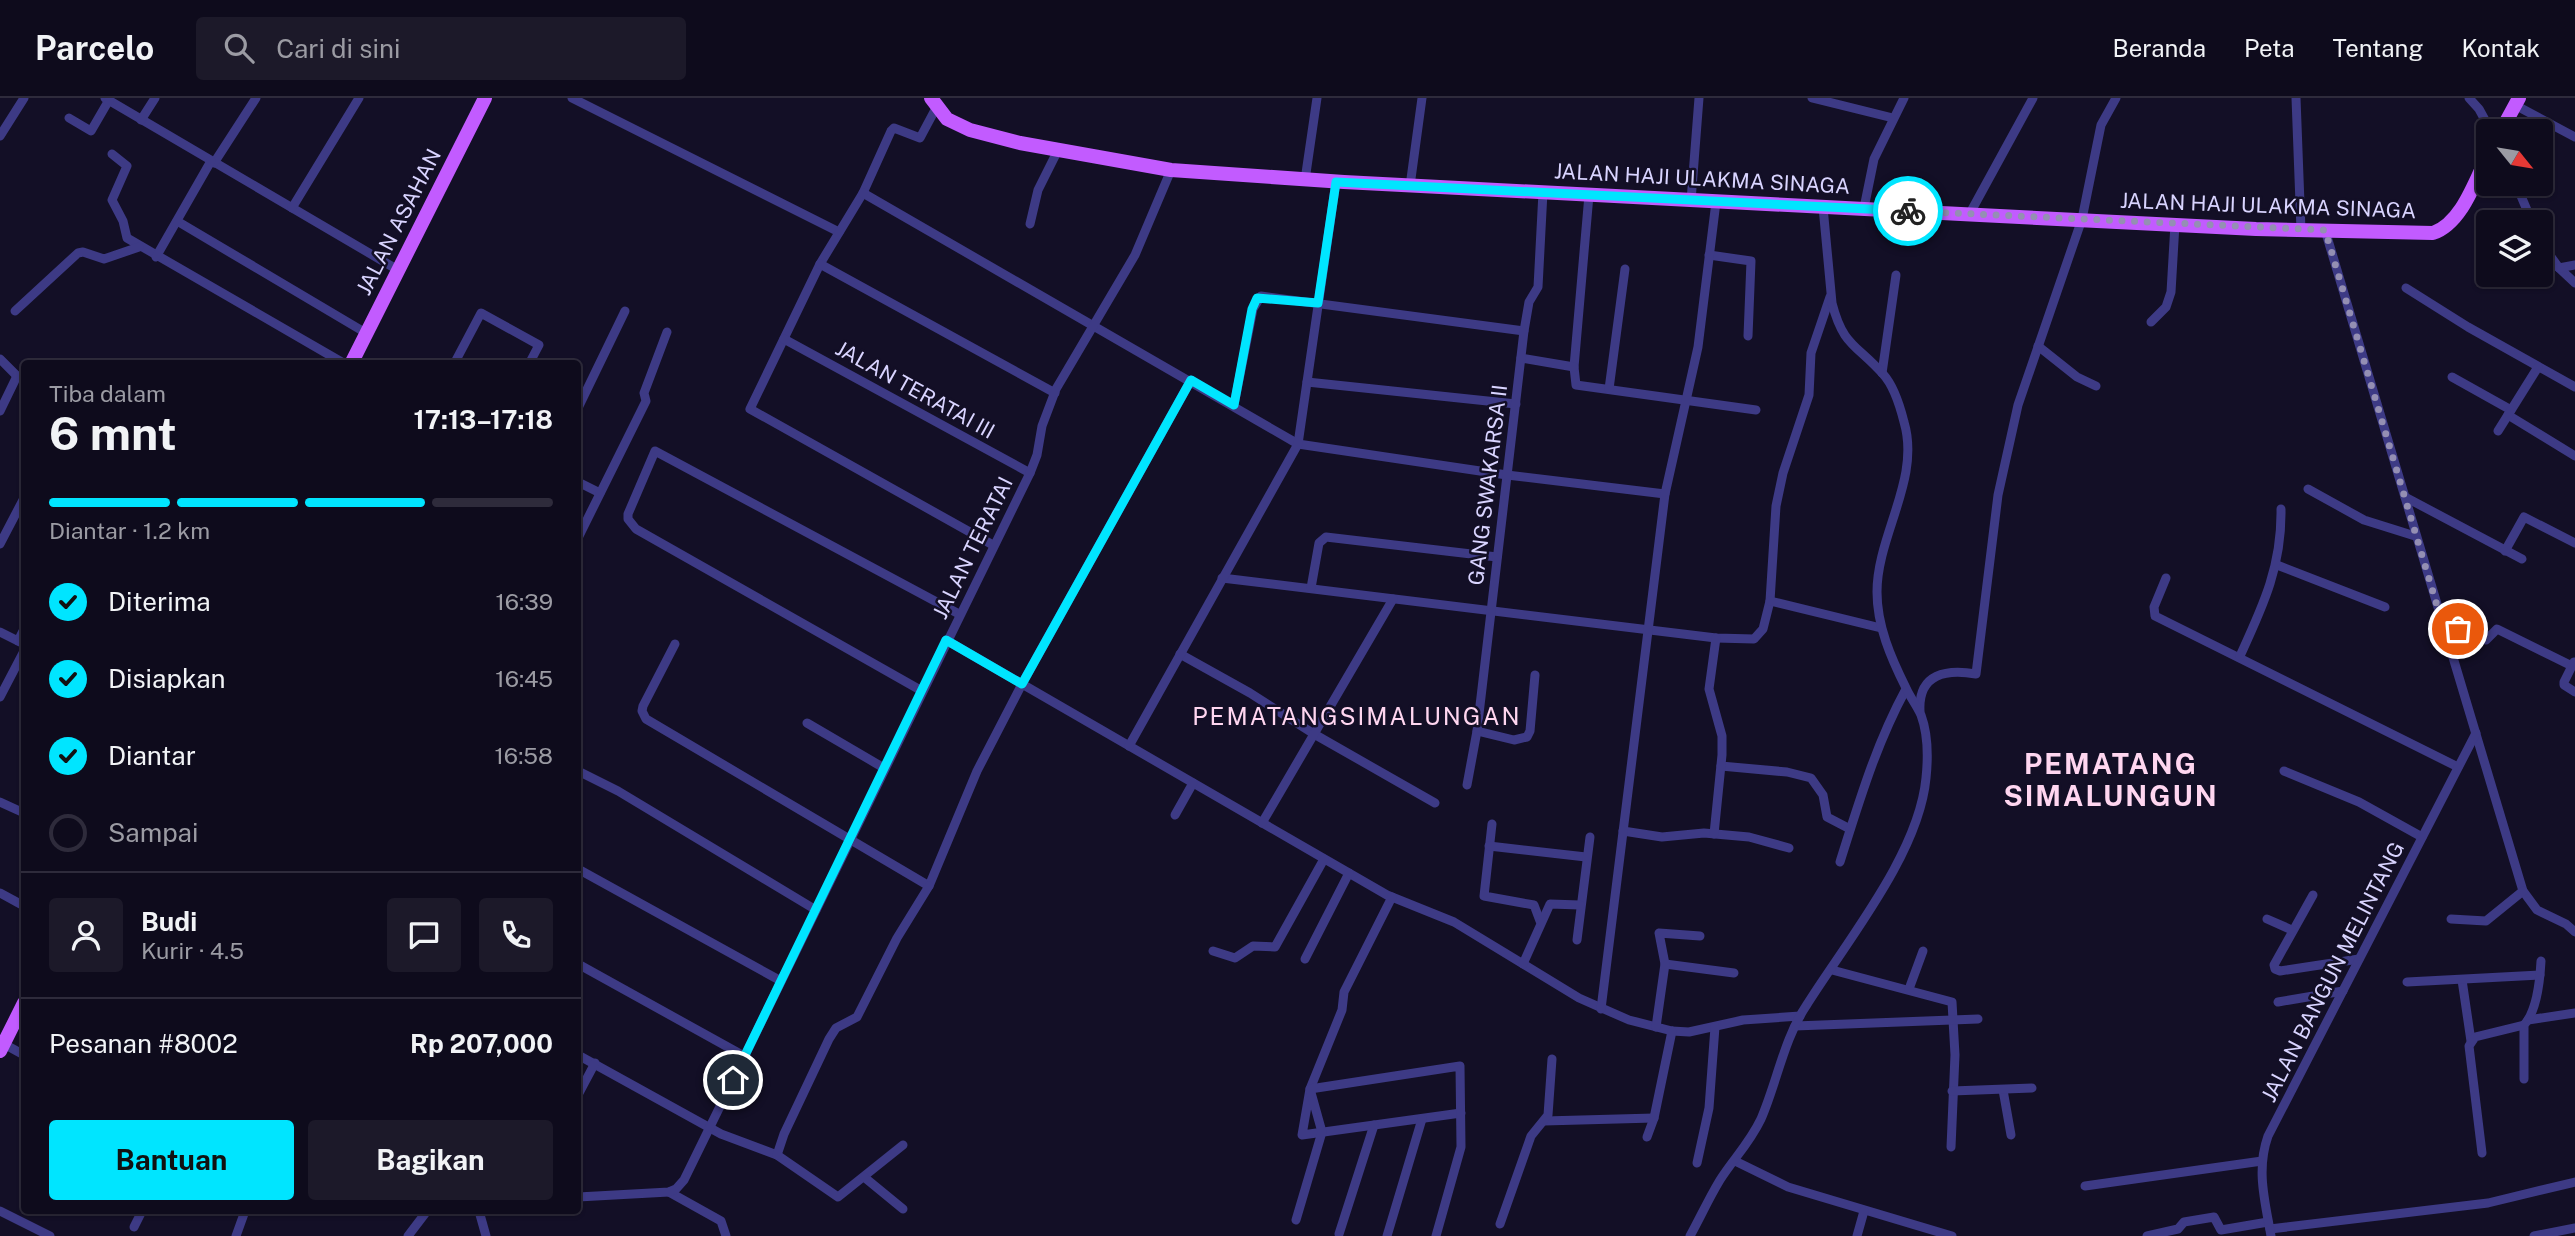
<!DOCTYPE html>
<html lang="id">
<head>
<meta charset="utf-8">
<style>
  body { margin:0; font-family:"Public Sans",sans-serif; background:#1c1929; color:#f1f3f6; height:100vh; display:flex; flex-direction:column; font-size:26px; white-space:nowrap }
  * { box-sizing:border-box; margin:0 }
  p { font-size:23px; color:#9b9ba3 }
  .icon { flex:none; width:38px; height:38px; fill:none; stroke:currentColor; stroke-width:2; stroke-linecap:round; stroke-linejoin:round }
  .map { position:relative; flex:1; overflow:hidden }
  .panel { position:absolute; left:21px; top:262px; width:560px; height:854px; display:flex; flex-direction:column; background:#0e0b1c; border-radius:7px; box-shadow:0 2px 5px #0004,0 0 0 2px #2e2b3b }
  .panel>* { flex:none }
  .needle { width:46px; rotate:120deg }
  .tools { position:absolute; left:2476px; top:21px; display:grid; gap:14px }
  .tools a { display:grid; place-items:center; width:77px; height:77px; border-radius:7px; background:#0e0b1c; box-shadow:0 2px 5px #0004,0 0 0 2px #2e2b3b; font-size:35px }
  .pin { position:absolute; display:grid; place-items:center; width:60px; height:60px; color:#fff; margin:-30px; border:4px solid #fff; border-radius:50%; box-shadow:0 2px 7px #0007 }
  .courier { position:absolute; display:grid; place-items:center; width:70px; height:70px; margin:-35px; border:5px solid #00e5ff; border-radius:50%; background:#fff; color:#222; box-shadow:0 2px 9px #0007 }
  .overview em { font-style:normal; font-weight:700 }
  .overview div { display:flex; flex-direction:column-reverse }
  .overview { display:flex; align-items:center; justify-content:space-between; height:119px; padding:0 28px }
  h1 { font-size:46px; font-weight:700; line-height:52px }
  .bar { display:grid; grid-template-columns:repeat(4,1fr); gap:10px 7px; align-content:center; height:84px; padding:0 28px }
  .bar i { height:9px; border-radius:5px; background:#2e2b3b }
  .bar .on { background:#00e5ff }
  .bar p { grid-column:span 4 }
  .line { display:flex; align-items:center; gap:18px; padding:0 28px; border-top:2px solid #2e2b3b }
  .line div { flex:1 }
  .round { display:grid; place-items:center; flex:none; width:74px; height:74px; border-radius:7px; background:#1c1929 }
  ol { padding:0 28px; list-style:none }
  li { display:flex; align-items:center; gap:21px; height:77px }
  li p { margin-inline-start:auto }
  li .icon { padding:7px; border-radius:50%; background:#00e5ff; color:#111; stroke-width:4 }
  li:last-child { color:#9b9ba3 }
  li i { width:38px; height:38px; border:4px solid #2e2b3b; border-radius:50% }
  .button { display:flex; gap:14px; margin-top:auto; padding:14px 28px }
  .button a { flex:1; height:80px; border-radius:7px; background:#00e5ff; color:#111; font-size:28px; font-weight:700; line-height:80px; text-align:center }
  .button a+a { background:#1c1929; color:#f1f3f6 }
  header { display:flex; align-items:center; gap:42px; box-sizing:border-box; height:98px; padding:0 35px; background:#0e0b1c; border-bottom:2px solid #2e2b3b }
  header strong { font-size:33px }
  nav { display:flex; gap:38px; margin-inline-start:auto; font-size:24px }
  .search { width:490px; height:63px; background:#1c1929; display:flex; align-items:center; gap:18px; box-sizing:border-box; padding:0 24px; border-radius:7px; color:#9b9ba3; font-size:26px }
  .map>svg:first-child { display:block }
</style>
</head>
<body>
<header>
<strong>Parcelo</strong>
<div class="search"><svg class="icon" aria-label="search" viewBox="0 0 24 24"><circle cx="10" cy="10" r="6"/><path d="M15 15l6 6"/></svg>Cari di sini</div>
<nav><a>Beranda</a><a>Peta</a><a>Tentang</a><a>Kontak</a></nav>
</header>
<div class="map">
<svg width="2575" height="1138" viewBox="0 0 2575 1138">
  <rect width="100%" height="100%" fill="#130f26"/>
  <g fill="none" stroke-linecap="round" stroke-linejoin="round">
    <g stroke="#3d3a85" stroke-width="9">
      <polyline points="105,0 398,172"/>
      <polyline points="572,0 839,134"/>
      <polyline points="1812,0 1893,20"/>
      <polyline points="2296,0 2301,132"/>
      <polyline points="2469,0 2479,11 2491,33"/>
      <polyline points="2515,7 2575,39"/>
      <polyline points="936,10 920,40 894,30 891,33 863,95 820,166 750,311 993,447"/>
      <polyline points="69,20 91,33 109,2"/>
      <polyline points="141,22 155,0"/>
      <polyline points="0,38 24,0"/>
      <polyline points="112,56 127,68 112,102 123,123 127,140 345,266"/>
      <polyline points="214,65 256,0"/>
      <polyline points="1305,82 1317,0"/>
      <polyline points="2516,86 2532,124"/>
      <polyline points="1410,88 1422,0"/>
      <polyline points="863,95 1298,346 1507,377 1665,396"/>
      <polyline points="1589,97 1574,269 1576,287 1756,312"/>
      <polyline points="1691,103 1699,0"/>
      <polyline points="292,110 359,0"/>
      <polyline points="1864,110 1874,61 1904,0"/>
      <polyline points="1969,117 2033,0"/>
      <polyline points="177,123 366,235"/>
      <polyline points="1030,126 1038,92 1058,52"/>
      <polyline points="2325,132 2523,793 2537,812 2566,826 2575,834"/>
      <polyline points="2541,145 2559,170 2575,185"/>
      <polyline points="1709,157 1751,163 1748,238"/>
      <polyline points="156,159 211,63"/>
      <polyline points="820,166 1055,295"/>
      <polyline points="2559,170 2575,167"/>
      <polyline points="2406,190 2468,229 2575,289"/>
      <polyline points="15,213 78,155 83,154 104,161 139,149"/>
      <polyline points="2151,224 2166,209 2171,194 2175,126"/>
      <polyline points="784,241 1030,375"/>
      <polyline points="2038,248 2077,279 2096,288"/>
      <polyline points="1521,260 1574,269"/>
      <polyline points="0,261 17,278"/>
      <polyline points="454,266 481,215 539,247 529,266"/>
      <polyline points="1882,275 1896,177"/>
      <polyline points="2452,279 2511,312"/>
      <polyline points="1307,284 1516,306"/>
      <polyline points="1609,291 1625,171"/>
      <polyline points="1234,307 1253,211 1261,198 1524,233"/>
      <polyline points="578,310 625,213"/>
      <polyline points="0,313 17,278 24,280"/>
      <polyline points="2508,317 2575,358"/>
      <polyline points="2498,333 2538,269"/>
      <polyline points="578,384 600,395"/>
      <polyline points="2308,391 2364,422 2415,438"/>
      <polyline points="2405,399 2522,461"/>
      <polyline points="578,440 646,303 644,295 667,234"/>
      <polyline points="0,446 24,400"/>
      <polyline points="2505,453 2524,419 2575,445"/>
      <polyline points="2277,467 2385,509"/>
      <polyline points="1222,480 1716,540 1754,541 1763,531 1770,503 1776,408 1783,375 1809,297 1811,255 1830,199"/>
      <polyline points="2166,480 2154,509 2155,518 2458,669"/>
      <polyline points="1311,490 1319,445 1326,439 1497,459"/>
      <polyline points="1770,503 1881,530"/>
      <polyline points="2444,531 2458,531 2486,542 2497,531 2572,568"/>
      <polyline points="0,534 24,546"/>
      <polyline points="946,542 1387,797 1454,824 1579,900 1629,922 1672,933 1689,934 1743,922 1800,918"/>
      <polyline points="18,543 24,531"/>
      <polyline points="675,546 643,608 642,613 646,621 929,788 977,673 1022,586 1191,282"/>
      <polyline points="1180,556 1250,595 1314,636 1435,705"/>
      <path d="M 2240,558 C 2263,508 2282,468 2281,411"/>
      <polyline points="2574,564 2564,584 2564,587 2575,594"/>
      <polyline points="922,593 636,431 628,421 628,416 655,353 959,516"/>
      <polyline points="0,599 24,553"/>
      <path d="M 1920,613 C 1918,575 1947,571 1976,576 L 1998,397 L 2018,307 L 2082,121 L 2101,27 L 2116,0"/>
      <polyline points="807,625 884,670"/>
      <polyline points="1477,633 1514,642 1527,639 1530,633 1535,577"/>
      <polyline points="1129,648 1298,346 1336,84"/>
      <polyline points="1721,668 1787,674 1811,680 1823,697 1827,719 1850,731"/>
      <polyline points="578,673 618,693 816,812"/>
      <polyline points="2284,673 2359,704 2422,739"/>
      <polyline points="1467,687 1477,633 1524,233 1529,204 1538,189 1543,94"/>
      <polyline points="0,704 24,715"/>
      <polyline points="1175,717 1193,685"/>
      <polyline points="1262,725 1393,501"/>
      <polyline points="1492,726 1484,798 1534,807 1540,823"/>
      <polyline points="1623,733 1662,739 1704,735 1749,739 1789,750"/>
      <polyline points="1714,736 1722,657 1722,638 1709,591 1716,540"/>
      <polyline points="1489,748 1586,759"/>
      <path d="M 1840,764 C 1859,704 1876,646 1906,591"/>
      <polyline points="578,771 781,883"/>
      <polyline points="0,795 24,808"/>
      <polyline points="2313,797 2274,867 2275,871 2280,873 2359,861"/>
      <polyline points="1392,799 1344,894 1342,912 1310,991 1302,1037 1461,1015"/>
      <polyline points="2267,821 2292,832"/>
      <polyline points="2451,821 2486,823 2523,793"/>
      <polyline points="1577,842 1590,739"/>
      <polyline points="1213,853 1235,860 1253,848 1275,849 1324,761"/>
      <polyline points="1305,861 1349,775"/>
      <polyline points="578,866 744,958"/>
      <polyline points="1523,866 1550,806 1580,807"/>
      <polyline points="1665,866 1734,875"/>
      <polyline points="1832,872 1952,904 1955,957 1951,1049"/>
      <polyline points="2462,882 2471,943"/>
      <polyline points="2407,884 2540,877"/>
      <polyline points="1909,891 1923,853"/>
      <polyline points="2278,904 2343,893"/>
      <polyline points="1601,911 1665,396 1698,249 1716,104"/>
      <polyline points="2528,922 2575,915"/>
      <polyline points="1795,928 1978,921"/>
      <polyline points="1656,929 1665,866 1659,835 1700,838"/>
      <polyline points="4,946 24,957"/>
      <polyline points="578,957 721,1036 777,1057 838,1099 903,1047"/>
      <path d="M 2524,981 L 2524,927 C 2537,913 2540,882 2541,863"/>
      <polyline points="2003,992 2011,1037"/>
      <polyline points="1952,993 2032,990"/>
      <polyline points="578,997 595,965"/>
      <polyline points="1544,1023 1654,1020"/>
      <polyline points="1647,1039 1654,1020 1672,933"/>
      <polyline points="2482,1055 2469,948 2475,939 2524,927"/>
      <polyline points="777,1057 784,1036 829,941 836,930 857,919 897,840 929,788"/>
      <polyline points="1735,1063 1788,1089 1952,1138"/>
      <polyline points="1697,1065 1709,1010 1715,929"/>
      <polyline points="864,1079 903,1111"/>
      <polyline points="2085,1088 2262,1063"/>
      <polyline points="669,1094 721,1123 726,1138"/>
      <polyline points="578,1099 669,1094 676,1091 684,1082 1030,375 1037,357 1042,328 1056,291 1135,157 1171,72"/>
      <polyline points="0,1113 50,1138"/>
      <polyline points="479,1113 486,1138"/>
      <polyline points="1296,1122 1322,1034 1310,991 1460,968 1461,1049 1436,1138"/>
      <polyline points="1500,1126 1531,1038 1548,1017 1552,961"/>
      <polyline points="134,1129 142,1113"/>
      <polyline points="2270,1131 2488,1105 2575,1084"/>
      <polyline points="1339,1136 1374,1027"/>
      <polyline points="236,1138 245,1113"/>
      <polyline points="408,1138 427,1113"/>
      <polyline points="1387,1138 1422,1021"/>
      <path d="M 1690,1138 C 1700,1120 1709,1100 1720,1082 C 1734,1060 1749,1046 1761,1021 C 1777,984 1784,941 1806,908 C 1846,844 1919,756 1926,680 C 1928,661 1928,636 1921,617 C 1917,608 1910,599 1906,590 C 1891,560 1877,528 1877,494 C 1877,437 1921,381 1904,324 C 1900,308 1894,288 1883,276 C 1856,246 1843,248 1832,205 L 1823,109"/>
      <polyline points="1857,1138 1864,1113"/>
      <polyline points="2147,1138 2178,1131 2184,1124 2214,1119 2221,1132 2268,1124"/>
      <path d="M 2271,1138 C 2265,1103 2256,1072 2268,1038 L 2476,635"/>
      <polyline points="2534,1138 2575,1130"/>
    </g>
    <g stroke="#c25bff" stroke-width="14">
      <path d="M 931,0 L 947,21 L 970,32 L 1020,45 L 1171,72 L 1344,84 L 1980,117 L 2256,131 L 2433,135 C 2462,125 2475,83 2488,57"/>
      <polyline points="2501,33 2519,0"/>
      <polyline points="351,266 485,0"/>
      <polyline points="0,953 24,905"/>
    </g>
  </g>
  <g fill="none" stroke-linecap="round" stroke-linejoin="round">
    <polyline stroke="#948fb3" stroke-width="7" stroke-dasharray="0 12.6" points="1908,113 2325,132 2444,531 2458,531"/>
    <polyline stroke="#00e5ff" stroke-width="9" points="733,982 946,542 1022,586 1191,282 1234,307 1252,211 1257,200 1318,205 1336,84 1908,113"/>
  </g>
  <g text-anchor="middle" stroke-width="5" stroke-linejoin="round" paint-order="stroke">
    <g font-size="21" fill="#d9d4ff" stroke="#130f26">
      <text transform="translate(1702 81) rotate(3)" y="7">JALAN HAJI ULAKMA SINAGA</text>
      <text transform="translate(2268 108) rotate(2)" y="7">JALAN HAJI ULAKMA SINAGA</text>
      <text transform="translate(399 124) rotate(-63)" y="7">JALAN ASAHAN</text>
      <text transform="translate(915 292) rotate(29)" y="7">JALAN TERATAI III</text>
      <text transform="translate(1488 387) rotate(-83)" y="7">GANG SWAKARSA II</text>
      <text transform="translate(973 450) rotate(-64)" y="7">JALAN TERATAI</text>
      <text transform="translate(2333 874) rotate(-63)" y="7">JALAN BANGUN MELINTANG</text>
    </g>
    <g font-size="24" letter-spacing="2" fill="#ffd6f0" stroke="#130f26">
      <text x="1357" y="627">PEMATANGSIMALUNGAN</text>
    </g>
    <g font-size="28" font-weight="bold" letter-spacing="2" fill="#ffd6f0" stroke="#130f26">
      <text x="2111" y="676">PEMATANG<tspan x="2111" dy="32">SIMALUNGUN</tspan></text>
    </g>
  </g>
</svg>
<div class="tools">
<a><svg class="needle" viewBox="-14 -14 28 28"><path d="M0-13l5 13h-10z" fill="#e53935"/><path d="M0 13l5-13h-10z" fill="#9b9ba3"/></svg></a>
<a><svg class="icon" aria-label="layers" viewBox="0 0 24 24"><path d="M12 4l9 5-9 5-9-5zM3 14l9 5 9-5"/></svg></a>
</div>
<div class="pin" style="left:2458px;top:531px;background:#ea580c"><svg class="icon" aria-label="bag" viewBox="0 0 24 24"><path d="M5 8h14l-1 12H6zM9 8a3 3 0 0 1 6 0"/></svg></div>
<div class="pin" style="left:733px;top:982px;background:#1f2937"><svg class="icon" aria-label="home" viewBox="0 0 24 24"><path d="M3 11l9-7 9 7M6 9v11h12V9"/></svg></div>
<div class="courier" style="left:1908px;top:113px"><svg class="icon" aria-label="bike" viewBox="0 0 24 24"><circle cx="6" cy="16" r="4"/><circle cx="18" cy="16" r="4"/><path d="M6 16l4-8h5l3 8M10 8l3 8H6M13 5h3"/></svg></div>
<section class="panel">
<div class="overview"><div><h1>6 mnt</h1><p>Tiba dalam</p></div><em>17:13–17:18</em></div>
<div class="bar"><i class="on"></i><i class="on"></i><i class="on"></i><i></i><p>Diantar · 1.2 km</p></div>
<ol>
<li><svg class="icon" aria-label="check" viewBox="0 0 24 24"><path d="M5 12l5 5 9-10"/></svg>Diterima<p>16:39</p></li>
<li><svg class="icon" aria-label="check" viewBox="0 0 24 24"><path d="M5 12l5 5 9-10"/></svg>Disiapkan<p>16:45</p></li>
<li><svg class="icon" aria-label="check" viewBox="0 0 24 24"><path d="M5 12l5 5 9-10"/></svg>Diantar<p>16:58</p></li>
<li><i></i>Sampai</li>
</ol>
<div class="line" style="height:126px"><a class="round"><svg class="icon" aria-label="person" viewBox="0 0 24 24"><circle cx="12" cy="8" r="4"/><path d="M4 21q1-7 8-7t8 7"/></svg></a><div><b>Budi</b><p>Kurir · 4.5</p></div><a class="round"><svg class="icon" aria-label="chat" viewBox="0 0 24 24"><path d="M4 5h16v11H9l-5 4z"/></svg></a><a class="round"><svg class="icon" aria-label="phone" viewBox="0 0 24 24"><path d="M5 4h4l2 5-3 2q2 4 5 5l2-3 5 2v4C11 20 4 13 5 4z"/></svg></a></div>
<div class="line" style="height:91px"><div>Pesanan #8002</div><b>Rp 207,000</b></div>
<div class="button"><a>Bantuan</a><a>Bagikan</a></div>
</section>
</div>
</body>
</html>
